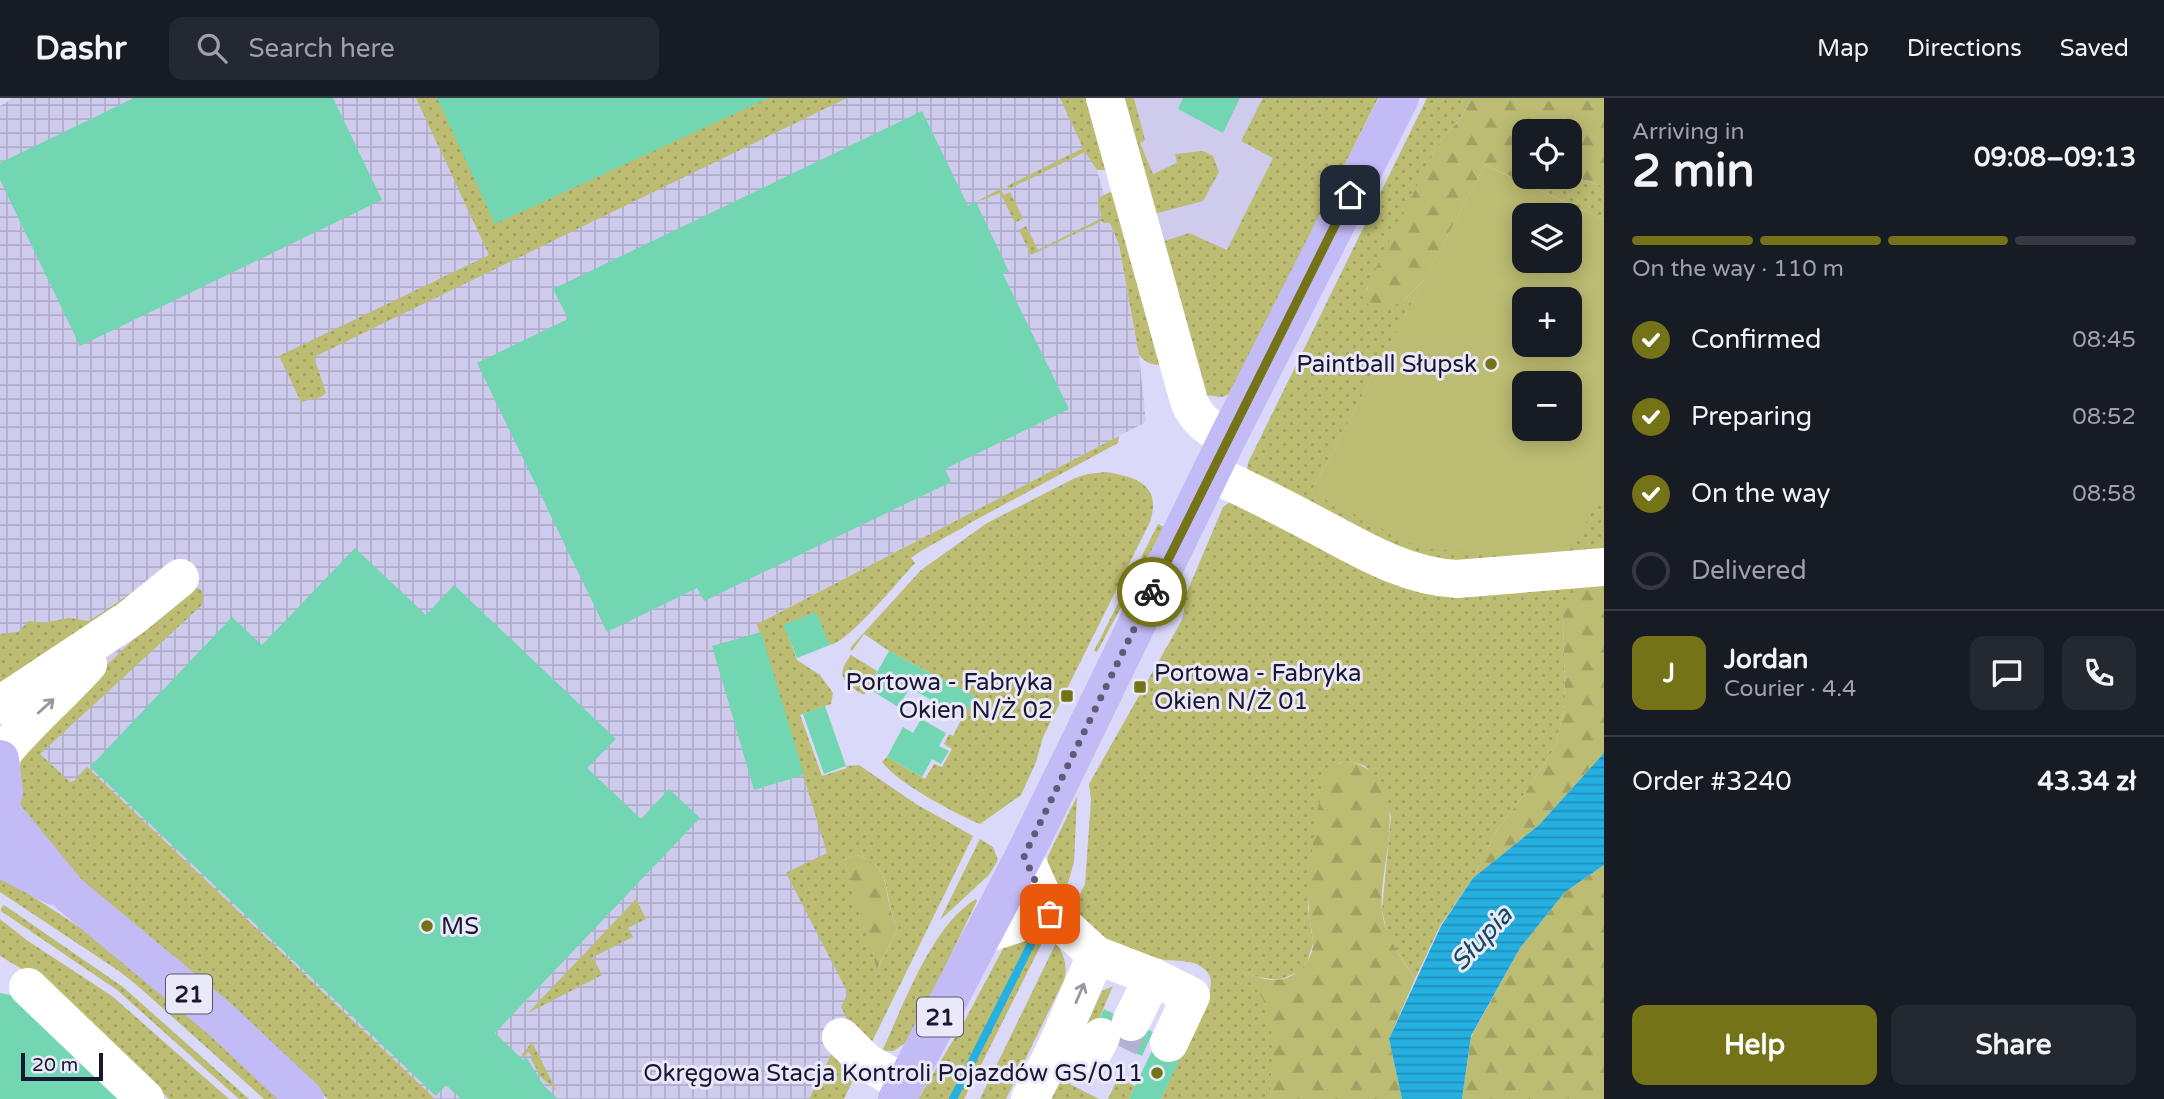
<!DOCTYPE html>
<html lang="en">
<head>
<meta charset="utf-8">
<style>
  body { margin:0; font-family:"Varela Round",sans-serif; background:#242831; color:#f1f3f6; height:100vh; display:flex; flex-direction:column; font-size:26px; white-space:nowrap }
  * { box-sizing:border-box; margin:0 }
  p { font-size:23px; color:#9ea1a6 }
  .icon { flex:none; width:38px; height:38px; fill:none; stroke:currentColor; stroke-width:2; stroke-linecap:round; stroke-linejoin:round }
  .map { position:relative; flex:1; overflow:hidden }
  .panel { display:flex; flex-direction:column; background:#171b24; width:560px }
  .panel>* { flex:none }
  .tools { position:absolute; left:1512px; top:21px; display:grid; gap:14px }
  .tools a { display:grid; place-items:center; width:70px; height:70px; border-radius:14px; background:#171b24; box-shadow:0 4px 18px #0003; font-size:35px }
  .scale { position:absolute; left:21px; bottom:18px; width:82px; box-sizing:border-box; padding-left:7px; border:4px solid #1b1733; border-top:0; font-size:19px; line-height:24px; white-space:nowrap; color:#1b1733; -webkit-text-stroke:5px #e9e9f9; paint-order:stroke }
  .pin { position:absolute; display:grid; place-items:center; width:60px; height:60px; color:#fff; margin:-30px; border-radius:14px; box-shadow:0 4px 10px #0006 }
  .courier { position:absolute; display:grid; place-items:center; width:70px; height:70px; margin:-35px; border:5px solid #757318; border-radius:50%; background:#fff; color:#222; box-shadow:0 2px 9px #0007 }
  .summary em { font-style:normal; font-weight:800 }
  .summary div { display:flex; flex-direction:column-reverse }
  .summary { display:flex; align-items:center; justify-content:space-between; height:119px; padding:0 28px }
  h1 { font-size:46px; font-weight:800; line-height:52px }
  .bar { display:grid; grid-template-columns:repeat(4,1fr); gap:10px 7px; align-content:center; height:84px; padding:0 28px }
  .bar i { height:9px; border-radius:5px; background:#363941 }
  .bar .on { background:#757318 }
  .bar p { grid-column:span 4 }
  .line { display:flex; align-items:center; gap:18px; padding:0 28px; border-top:2px solid #363941 }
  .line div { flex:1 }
  .round { display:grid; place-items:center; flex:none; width:74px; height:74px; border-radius:14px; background:#242831 }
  ol { padding:0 28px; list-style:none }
  li { display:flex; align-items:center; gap:21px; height:77px }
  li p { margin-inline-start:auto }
  li .icon { padding:7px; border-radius:50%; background:#757318; color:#fff; stroke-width:4 }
  li:last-child { color:#9ea1a6 }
  li i { width:38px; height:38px; border:4px solid #363941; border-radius:50% }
  .action { display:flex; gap:14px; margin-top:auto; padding:14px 28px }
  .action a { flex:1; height:80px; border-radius:14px; background:#757318; color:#fff; font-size:28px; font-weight:800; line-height:80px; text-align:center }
  .action a+a { background:#242831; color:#f1f3f6 }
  header { display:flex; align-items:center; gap:42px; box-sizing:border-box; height:98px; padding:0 35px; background:#171b24; border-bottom:2px solid #363941 }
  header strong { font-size:33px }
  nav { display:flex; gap:38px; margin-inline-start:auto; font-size:24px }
  .search { width:490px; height:63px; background:#242831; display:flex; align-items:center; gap:18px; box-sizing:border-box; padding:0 24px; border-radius:14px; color:#9ea1a6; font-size:26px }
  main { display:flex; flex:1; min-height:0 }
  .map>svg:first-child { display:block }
</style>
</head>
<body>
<header>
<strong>Dashr</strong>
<div class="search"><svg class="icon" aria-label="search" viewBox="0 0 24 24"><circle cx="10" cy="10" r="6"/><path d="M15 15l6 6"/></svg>Search here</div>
<nav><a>Map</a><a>Directions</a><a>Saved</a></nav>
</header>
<main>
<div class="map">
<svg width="1604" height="1001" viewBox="0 0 1604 1001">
  <defs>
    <pattern id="industrial-grid" width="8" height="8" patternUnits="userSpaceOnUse" patternTransform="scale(1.75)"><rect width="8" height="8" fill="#cecbed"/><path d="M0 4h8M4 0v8" fill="none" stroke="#b0aecc"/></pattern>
    <pattern id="grass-dots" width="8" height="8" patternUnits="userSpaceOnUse" patternTransform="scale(1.75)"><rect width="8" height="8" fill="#bcbc72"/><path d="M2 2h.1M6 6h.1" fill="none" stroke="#a1a163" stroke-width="1.8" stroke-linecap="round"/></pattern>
    <pattern id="forest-firs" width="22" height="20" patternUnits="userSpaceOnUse" patternTransform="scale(1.75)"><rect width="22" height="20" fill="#bcbc72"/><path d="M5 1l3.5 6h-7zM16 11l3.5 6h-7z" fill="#a1a163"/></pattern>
    <pattern id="water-rules" width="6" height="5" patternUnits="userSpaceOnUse" patternTransform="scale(1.75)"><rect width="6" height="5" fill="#25b0e1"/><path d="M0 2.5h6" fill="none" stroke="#1f8eb7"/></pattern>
  </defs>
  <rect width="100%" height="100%" fill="#dbd9f9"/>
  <polygon fill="#cecbed" points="1116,0 1378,0 1223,299 1215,299"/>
  <polygon fill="url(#industrial-grid)" points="13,0 1077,0 1084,50 1097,72 1104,96 1110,125 1119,147 1139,257 1146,324 770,519 877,871 809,1001 402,1001 40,656 0,604 0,8"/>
  <g fill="url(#grass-dots)" fill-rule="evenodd">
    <polygon points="416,0 847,0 314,259 326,295 321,299 301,304 279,258 489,157"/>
    <polygon points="1060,0 1092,0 1108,68 1105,72 1097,72 1085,54 1009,91 1007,88 1083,50"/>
    <polygon points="1116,0 1134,0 1145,42 1140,45 1153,76 1177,65 1175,56 1203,53 1213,58 1219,74 1203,103 1154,116"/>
    <polygon points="1263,0 1378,0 1231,295 1223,299 1206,297 1162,144 1189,135 1227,152 1273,60 1241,43"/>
    <polygon points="1427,0 1472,0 1457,25 1439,44 1366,192 1404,202 1424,182 1311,394 1566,457 1604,393 1604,463 1431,468 1247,372 1248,365"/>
    <polygon points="1570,77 1604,89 1604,122 1516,81"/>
    <polygon points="1000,91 1004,97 1010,94 1023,120 1015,125 1000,95 976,104"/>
    <path d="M 1110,94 L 1115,96 L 1169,266 C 1155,268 1148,267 1139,257 L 1119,147 L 1110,125 L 1104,125 L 1102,123 L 1031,157 L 1019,132 L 1026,128 L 1038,152 L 1102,120 L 1098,105 L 1100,99 Z"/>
    <path d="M 1119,338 L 1118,345 L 970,425 C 950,438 930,446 911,460 L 915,465 C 899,482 849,544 830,547 L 784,528 L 797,562 L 820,577 L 833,595 L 831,606 L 800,617 L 822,678 L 847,670 L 846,668 L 859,667 L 916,706 L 973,738 L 869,950 L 853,932 L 841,909 L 848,895 L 786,775 L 827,755 L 757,526 ZM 857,757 C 897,770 881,800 898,830 L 878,870 L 844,761 Z"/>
    <path d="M 1106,374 C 1137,379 1162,387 1150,424 L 1043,639 L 1036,664 L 1021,697 L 980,726 C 954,715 899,686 882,664 L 887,659 L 925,681 L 934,666 L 942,669 L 952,651 L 944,646 L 949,636 L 953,638 L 968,608 L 976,611 L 981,602 L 889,553 L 864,536 L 852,553 L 850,550 L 921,472 L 987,425 L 1075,380 L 1088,376 Z"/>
    <path d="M 1233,402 L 1401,483 L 1604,478 L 1563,513 L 1565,607 L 1555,649 L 1526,694 L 1495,735 L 1473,780 L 1440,828 L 1415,881 L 1388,839 L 1382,812 L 1391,718 L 1377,681 L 1365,668 L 1350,663 L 1339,665 L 1330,674 L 1318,716 L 1308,810 L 1313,845 L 1307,864 L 1298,874 L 1279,882 L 1258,879 L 1239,872 C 1248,881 1258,890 1264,902 C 1279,930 1271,970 1270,1001 L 1161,1001 L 1209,895 C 1212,886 1212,876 1203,870 C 1194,862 1177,863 1166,862 C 1139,858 1112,846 1086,837 L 1072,812 L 1085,786 L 1091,702 L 1089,686 L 1182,522 L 1187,494 L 1223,409 Z"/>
    <polygon points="1158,426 1164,429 1097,554 1094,553"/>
    <polygon points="170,470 0,595 0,536 18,534 29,523 43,525 69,520 89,523"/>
    <path d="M 193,489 L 200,491 L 203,495 L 202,507 L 40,656 L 70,684 L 74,683 L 87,669 L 435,1001 L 328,1001 L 239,919 L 108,807 L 40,744 L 20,707 L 19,673 L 23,655 C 77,596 131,540 193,489 Z"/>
    <path d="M 851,557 L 877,573 L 864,597 C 844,585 834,579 851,557 Z"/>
    <polygon points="1077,698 1074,764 1063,802 1047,768 1048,758"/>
    <polygon points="980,741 993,749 998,762 989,777 940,822"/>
    <polygon points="0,777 108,848 285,1001 264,1001 139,889 119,873 0,794"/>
    <polygon points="636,801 646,821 628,830 633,839 593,859 602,877 528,915"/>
    <path d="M 976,801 L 977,803 L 909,943 L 893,953 L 882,953 C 904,907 931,828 976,801 Z"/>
    <polygon points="4,807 123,889 249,1001 239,1001 117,892 1,813 1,810"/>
    <polygon points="0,821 28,843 112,898 229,1001 169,1001 54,890 0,858"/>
    <polygon points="1032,835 1045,839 964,1001 918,1001 964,924 1006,845"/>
    <path d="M 1056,845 C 1064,856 1068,869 1064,882 L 1006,1001 L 980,1001 Z"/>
    <polygon points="1113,888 1093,935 1080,940 1102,893"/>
    <polygon points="532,944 556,992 541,979 531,961 533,959 528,954 524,959 522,957"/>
    <polygon points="834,951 856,976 844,1001 809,1001"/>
    <polygon points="1076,971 1070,986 1099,1001 1050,1001 1061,979"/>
    <polygon points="1118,980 1135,988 1129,1001 1108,1001"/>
  </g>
  <g fill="url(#forest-firs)">
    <path d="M 1472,0 L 1604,0 L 1604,89 L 1570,77 L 1570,33 L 1524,33 L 1524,79 L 1528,79 L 1516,81 L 1485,67 L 1424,182 L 1404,202 L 1385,213 L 1371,211 C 1362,198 1368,187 1374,174 L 1439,44 L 1457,25 Z"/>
    <polygon points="1604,479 1604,655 1539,727 1473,780 1495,735 1526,694 1555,649 1565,607 1563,513 1574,496 1593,483"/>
    <path d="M 1350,663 C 1418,685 1377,765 1382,813 C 1385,839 1401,859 1415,881 L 1389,941 L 1402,1001 L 1270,1001 C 1271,970 1276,936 1265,906 C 1260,892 1247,881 1237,871 C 1250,876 1264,883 1278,882 C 1296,880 1312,864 1313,846 C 1313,834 1308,821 1309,809 C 1309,781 1315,691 1331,672 C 1337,665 1342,664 1350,663 Z"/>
    <path d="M 857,757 C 897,770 880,800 898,830 L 877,871 L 844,761 Z"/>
    <polygon points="1604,767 1604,1001 1462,1001 1471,939 1520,850 1565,794"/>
  </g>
  <path fill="#bcbc72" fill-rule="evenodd" d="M 1485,67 L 1604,122 L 1604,393 L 1567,457 L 1421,451 L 1311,394 ZM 1524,117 L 1570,117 L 1570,163 L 1524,163 ZM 1524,201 L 1570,201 L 1570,247 L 1524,247 ZM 1524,285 L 1570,285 L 1570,331 L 1524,331 Z"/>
  <polygon fill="url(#water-rules)" points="1604,655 1604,767 1565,794 1520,850 1471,938 1462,1001 1402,1001 1389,941 1441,828 1473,780 1539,727"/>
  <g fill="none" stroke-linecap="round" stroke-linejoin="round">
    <polyline stroke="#25b0e1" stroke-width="8" points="953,1001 1031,846"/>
  </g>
  <g fill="#72d6b3">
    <polygon points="134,0 333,0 382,102 80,248 0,82 0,65"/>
    <polygon points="437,0 769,0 495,126"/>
    <polygon points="1183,0 1240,0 1223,35 1178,11"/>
    <polygon points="922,13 968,108 976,104 1009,174 1003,176 1069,311 945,371 951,384 704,503 697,490 607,534 477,265 568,221 553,191"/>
    <polygon points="355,450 426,517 454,487 616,641 587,670 641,721 669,691 700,720 495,935 523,962 526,959 544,988 558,1001 461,1001 446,987 436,998 90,669 232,519 262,547"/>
    <polygon points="816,514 830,547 797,560 783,527"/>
    <polygon points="761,534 804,677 754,692 712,548"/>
    <polygon points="889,553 981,602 976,612 968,608 962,619 910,590 898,609 868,590"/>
    <polygon points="825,608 846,668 824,676 803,616"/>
    <polygon points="921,621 946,635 939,648 949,653 941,666 932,661 922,679 887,659 903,629 913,635"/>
    <polygon points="0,895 15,898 124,1001 0,1001"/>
    <polygon points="1104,911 1153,934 1142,958 1093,935"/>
    <polygon points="1158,940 1184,952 1161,1001 1129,1001"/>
  </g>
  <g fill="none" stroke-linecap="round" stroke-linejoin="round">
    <polyline stroke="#b5b2d1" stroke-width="38" stroke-dasharray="38 19" stroke-linecap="butt" points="1119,948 1131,924"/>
    <g stroke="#fff" stroke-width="38">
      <path d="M 1105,0 L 1189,303 C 1196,322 1210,330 1227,341"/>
      <path d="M 1211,375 C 1244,390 1276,406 1308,423 C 1356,448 1402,478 1457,481 L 1604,469"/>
      <polyline points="0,607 131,520 180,480"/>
      <path d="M 0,658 C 27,625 59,598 88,566"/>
      <polyline points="1024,758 1050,815 1096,857 1153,879 1191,898 1169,945"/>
      <polyline points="983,837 1050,815"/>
      <polyline points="28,889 145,1001"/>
      <polyline points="1131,924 1153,879"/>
      <polyline points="841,939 866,964 905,986"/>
      <polyline points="1056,950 1088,963 1101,939"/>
      <polyline points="1030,1001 1056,950 1096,857"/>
    </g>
    <g stroke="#c3bbf5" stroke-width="38">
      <polyline points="0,661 4,694 0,711"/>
      <polyline points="0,712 69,796 221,922 305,1001"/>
      <polyline points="0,760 54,788"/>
      <polyline points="897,1001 1024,758 1227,341 1400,0"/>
    </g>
  </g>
  <defs><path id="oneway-shaft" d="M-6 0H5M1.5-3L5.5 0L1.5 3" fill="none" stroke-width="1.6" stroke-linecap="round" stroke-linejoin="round" transform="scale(1.75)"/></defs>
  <g stroke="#9897a3">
    <use href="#oneway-shaft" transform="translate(46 608) rotate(-42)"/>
    <use href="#oneway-shaft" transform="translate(1080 895) rotate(-67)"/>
  </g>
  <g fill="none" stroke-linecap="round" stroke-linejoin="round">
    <polyline stroke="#5e5b78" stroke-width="7" stroke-dasharray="0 12.6" points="1050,816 1024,758 1152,494"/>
    <polyline stroke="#757318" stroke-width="9" points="1152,494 1350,97"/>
  </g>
  <g fill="#757318" stroke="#e9e9f9" stroke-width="2.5">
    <circle cx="1491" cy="266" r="7"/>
    <rect x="1133" y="582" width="14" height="14" rx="3.5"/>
    <rect x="1060" y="591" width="14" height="14" rx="3.5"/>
    <circle cx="427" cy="828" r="7"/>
    <circle cx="1157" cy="975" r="7"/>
  </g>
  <g text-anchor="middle" stroke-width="6" stroke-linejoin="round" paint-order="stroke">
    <g fill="#e9e9f9" stroke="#59566e" stroke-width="2">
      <rect x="166" y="876.5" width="46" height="39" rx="5"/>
      <rect x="917" y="899.5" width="46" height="39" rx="5"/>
    </g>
    <g font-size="23" font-weight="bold" fill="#1b1733">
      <text x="189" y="904">21</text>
      <text x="940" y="927">21</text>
    </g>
    <g font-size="24" fill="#1b1733" stroke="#e9e9f9" text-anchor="end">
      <text x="1477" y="274">Paintball Słupsk</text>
      <text x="1154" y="583" text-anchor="start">Portowa - Fabryka<tspan x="1154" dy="28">Okien N/Ż 01</tspan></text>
      <text x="1053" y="592">Portowa - Fabryka<tspan x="1053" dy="28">Okien N/Ż 02</tspan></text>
      <text x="441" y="836" text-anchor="start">MS</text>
      <text x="1143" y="983">Okręgowa Stacja Kontroli Pojazdów GS/011</text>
    </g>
    <g font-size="26" font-style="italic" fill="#13485d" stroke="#e9e9f9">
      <text transform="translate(1481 840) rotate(-47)" y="9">Słupia</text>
    </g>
  </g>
</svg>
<div class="tools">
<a><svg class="icon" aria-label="locate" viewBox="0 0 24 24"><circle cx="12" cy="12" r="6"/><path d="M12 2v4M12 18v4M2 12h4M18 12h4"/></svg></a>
<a><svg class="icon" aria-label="layers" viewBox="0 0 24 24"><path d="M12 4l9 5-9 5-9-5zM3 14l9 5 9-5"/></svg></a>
<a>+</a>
<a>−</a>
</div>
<div class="scale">20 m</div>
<div class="pin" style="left:1050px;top:816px;background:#ea580c"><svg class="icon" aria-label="bag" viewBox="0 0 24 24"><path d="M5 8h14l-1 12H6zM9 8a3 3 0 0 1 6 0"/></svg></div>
<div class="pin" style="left:1350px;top:97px;background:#1f2937"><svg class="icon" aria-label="home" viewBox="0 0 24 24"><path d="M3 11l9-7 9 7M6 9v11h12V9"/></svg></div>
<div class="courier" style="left:1152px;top:494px"><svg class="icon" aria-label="bike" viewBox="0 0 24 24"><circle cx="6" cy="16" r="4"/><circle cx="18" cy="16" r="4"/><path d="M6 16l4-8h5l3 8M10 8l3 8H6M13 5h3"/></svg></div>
</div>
<section class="panel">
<div class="summary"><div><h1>2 min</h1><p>Arriving in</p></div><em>09:08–09:13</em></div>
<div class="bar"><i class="on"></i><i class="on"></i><i class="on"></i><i></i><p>On the way · 110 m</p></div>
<ol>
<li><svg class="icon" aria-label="check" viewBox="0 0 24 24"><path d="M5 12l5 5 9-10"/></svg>Confirmed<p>08:45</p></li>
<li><svg class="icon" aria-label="check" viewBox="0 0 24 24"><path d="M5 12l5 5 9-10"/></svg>Preparing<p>08:52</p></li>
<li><svg class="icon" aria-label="check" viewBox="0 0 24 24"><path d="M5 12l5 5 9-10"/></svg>On the way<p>08:58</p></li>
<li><i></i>Delivered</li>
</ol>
<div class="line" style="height:126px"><b class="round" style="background:#757318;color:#fff">J</b><div><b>Jordan</b><p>Courier · 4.4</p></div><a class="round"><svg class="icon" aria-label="chat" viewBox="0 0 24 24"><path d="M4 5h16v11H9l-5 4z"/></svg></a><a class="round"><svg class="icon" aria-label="phone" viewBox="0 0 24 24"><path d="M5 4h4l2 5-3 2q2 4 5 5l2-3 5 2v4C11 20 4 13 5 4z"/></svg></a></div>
<div class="line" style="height:91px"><div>Order #3240</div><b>43.34 zł</b></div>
<div class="action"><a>Help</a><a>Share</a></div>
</section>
</main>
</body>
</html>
